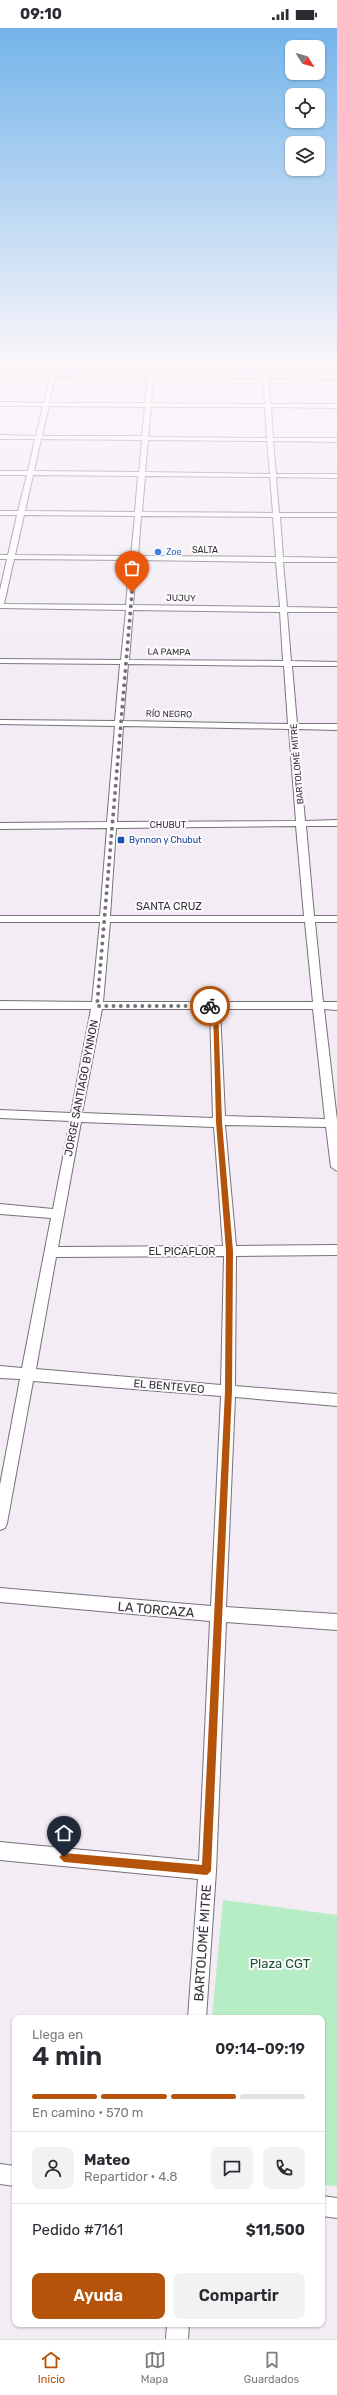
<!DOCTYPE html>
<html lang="es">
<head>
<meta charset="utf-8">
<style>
  body { margin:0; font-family:Rubik,sans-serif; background:#f2f2f3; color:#2b2b33; height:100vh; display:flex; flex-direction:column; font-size:15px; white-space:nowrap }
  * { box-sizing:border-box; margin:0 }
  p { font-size:13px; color:#7c7c81 }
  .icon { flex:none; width:22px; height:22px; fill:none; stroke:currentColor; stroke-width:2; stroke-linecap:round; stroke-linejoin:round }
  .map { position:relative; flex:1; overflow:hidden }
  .details { position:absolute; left:12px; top:1987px; width:313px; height:312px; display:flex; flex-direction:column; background:#fff; border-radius:8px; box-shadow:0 1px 3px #0004 }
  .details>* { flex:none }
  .needle { width:26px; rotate:127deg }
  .controls { position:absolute; left:285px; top:12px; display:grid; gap:8px }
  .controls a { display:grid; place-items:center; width:40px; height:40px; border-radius:8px; background:#fff; box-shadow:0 1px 3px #0004; font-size:20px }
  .pin { position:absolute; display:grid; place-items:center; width:34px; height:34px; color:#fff; margin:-41px -17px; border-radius:50% 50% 50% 0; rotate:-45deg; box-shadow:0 0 4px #0007 }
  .pin .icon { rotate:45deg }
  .courier { position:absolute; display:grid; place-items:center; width:40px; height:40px; margin:-20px; border:3px solid #b45309; border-radius:50%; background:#fff; color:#222; box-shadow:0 1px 5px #0007 }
  .summary em { font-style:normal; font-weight:600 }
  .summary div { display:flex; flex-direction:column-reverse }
  .summary { display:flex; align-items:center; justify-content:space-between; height:68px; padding:0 20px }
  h1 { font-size:26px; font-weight:600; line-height:30px }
  .bar { display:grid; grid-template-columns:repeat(4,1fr); gap:6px 4px; align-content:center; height:48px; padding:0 20px }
  .bar i { height:5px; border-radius:3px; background:#e1e1e2 }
  .bar .current { background:#b45309 }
  .bar p { grid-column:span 4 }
  .line { display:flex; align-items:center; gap:10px; padding:0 20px; border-top:1px solid #e1e1e2 }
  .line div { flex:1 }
  .round { display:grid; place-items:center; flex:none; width:42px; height:42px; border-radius:8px; background:#f2f2f3 }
  .action { display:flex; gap:8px; margin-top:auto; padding:8px 20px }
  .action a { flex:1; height:46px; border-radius:8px; background:#b45309; color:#fff; font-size:16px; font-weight:600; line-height:46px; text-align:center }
  .action a+a { background:#f2f2f3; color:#2b2b33 }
  .status { display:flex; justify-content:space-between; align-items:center; height:28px; padding:0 20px; background:#fff; direction:ltr }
  .status svg { height:11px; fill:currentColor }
  .tab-bar { display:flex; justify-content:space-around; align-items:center; height:56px; border-top:1px solid #e1e1e2; background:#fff; font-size:11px; color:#7c7c81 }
  .tab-bar a { display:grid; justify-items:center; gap:2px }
  .tab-bar .current { color:#b45309 }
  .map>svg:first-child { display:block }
</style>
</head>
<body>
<div class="status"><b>09:10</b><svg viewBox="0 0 49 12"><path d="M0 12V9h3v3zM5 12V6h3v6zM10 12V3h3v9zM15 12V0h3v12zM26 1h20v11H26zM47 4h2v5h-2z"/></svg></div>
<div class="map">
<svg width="337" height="2311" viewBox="0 0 337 2311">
  <rect width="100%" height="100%" fill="#f3ecf5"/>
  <polygon fill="#b7edc4" points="223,1872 337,1887 337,2158 322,2157 322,1990 212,1990"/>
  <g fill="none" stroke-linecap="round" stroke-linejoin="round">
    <defs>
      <g id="minor">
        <path d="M 53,333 L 59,333 L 56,345 L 148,346 L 149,333 L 155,333 L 154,346 L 262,347 L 261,333 L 267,333 L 268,347 L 337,347 L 337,351 L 268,350 L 270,376 L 337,376 L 337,380 L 271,379 L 273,410 L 337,410 L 337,414 L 273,413 L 276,446 L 337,446 L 337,450 L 276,449 L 279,485 L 337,485 L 337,489 L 280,489 L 283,529 L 337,530 L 337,534 L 283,534 L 287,579 L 337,580 L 337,584 L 287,584 L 291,633 L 337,634 L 337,638 L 292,638 L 297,696 L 337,696 L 337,702 L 297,701 L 305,793 L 337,792 L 337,798 L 306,798 L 314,888 L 337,888 L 337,894 L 315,894 L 323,974 L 337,974 L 337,982 L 324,981 L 337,1092 L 337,1143 L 331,1139 L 326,1099 L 225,1097 L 236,1218 L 337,1217 L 337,1227 L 236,1228 L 235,1358 L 337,1366 L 337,1378 L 235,1369 L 226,1579 L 337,1586 L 337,1602 L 226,1594 L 216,1843 L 206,1990 L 188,1990 L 198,1851 L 0,1832 L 0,1814 L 199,1833 L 210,1593 L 0,1574 L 0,1560 L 211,1578 L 221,1368 L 33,1353 L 7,1495 L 5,1500 L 0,1502 L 0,1457 L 20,1351 L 0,1350 L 0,1338 L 22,1340 L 51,1190 L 0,1186 L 0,1176 L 53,1181 L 70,1093 L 0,1090 L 0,1082 L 71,1085 L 91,981 L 0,981 L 0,973 L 92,974 L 100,894 L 0,894 L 0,888 L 100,888 L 107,800 L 0,801 L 0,795 L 107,794 L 115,698 L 0,696 L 0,692 L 115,693 L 120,636 L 0,635 L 0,631 L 121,632 L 126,582 L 0,580 L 0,562 L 7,531 L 0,531 L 0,527 L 8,527 L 17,487 L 0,487 L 0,483 L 18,483 L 27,447 L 0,447 L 0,443 L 28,443 L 35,411 L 0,411 L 0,407 L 36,408 L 43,378 L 0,378 L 0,374 L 44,375 L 50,348 L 0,348 L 0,344 L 51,345 ZM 55,348 L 148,349 L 145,375 L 49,375 ZM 153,349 L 263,350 L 265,376 L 151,375 ZM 49,378 L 145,379 L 142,408 L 42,408 ZM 151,379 L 265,379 L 267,410 L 148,409 ZM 41,411 L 142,412 L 139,444 L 34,443 ZM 148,412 L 267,413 L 270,446 L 145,444 ZM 33,447 L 138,448 L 135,484 L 25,483 ZM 145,448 L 270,449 L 273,485 L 142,484 ZM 24,487 L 135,488 L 131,528 L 15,527 ZM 141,488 L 273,489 L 276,529 L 138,528 ZM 14,531 L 130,532 L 126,577 L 4,576 ZM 137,532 L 276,534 L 280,579 L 133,577 ZM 133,582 L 280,584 L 283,633 L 129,632 ZM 128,636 L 284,638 L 288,696 L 123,693 ZM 123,698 L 289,701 L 296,793 L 117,794 ZM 296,798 L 304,888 L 110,888 L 116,800 ZM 110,894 L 305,894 L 313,974 L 103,974 ZM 102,981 L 210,981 L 213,1090 L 82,1085 ZM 220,981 L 313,981 L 325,1091 L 225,1088 ZM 81,1094 L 214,1099 L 223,1218 L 58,1219 ZM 224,1228 L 221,1357 L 36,1341 L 56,1229 Z"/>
        <polygon points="0,2136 15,2138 15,2158 0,2156"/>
        <polygon points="322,2168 337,2170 337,2190 322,2188"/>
        <polygon points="167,2296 189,2296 188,2311 166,2311"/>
      </g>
    </defs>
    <use href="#minor" stroke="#777179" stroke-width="2"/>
    <use href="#minor" fill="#fff" fill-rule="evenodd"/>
  </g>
  <linearGradient id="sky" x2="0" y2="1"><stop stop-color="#73b4ea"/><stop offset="0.51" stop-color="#faf6fa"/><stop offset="1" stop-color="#faf6fa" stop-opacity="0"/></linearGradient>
  <rect width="337" height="656" fill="url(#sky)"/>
  <polygon fill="#b45309" points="210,976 218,978 222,1094 233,1223 232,1363 211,1843 207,1847 64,1834 59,1829 64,1825 202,1837 225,1363 226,1223 216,1094 213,980 207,978"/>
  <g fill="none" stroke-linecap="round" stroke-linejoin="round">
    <polyline stroke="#767278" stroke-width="4" stroke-dasharray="0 7.2" points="132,564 97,978 210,978"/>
  </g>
  <circle fill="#3f7fe0" stroke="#fefbff" stroke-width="1.5" cx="158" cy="524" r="4"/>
  <rect fill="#1a4fb4" stroke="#fefbff" stroke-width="1.5" x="117" y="808" width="8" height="8" rx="2"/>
  <g text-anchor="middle" stroke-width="4" stroke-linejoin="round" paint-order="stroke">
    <g font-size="9" fill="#333134" stroke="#fefbff">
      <text x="205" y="525">SALTA</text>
      <text transform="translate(181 570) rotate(1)" y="3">JUJUY</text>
      <text transform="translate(169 624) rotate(1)" y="3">LA PAMPA</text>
      <text transform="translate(169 686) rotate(1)" y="3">RÍO NEGRO</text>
      <text transform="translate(297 736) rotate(-95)" y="3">BARTOLOMÉ MITRE</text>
      <text x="168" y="800">CHUBUT</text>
    </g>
    <g font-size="9" fill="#366cbe" stroke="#fefbff" text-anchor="start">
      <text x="166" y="527">Zoe</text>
    </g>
    <g font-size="9" fill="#164399" stroke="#fefbff" text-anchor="start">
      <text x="129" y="815">Bynnon y Chubut</text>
    </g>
    <g font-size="11" fill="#333134" stroke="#fefbff">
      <text x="169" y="882">SANTA CRUZ</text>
      <text transform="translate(81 1060) rotate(-79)" y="4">JORGE SANTIAGO BYNNON</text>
      <text x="182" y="1227">EL PICAFLOR</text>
      <text transform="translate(169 1358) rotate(5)" y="4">EL BENTEVEO</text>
    </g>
    <g font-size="13" fill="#333134" stroke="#fefbff">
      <text transform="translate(156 1581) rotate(5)" y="5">LA TORCAZA</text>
      <text transform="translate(202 1915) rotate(-86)" y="5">BARTOLOMÉ MITRE</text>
    </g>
    <g font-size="13" fill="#1a542f" stroke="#fefbff">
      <text x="280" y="1940">Plaza CGT</text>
    </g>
  </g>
</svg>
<div class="controls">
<a><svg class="needle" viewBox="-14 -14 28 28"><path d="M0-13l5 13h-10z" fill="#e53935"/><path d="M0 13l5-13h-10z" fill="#7c7c81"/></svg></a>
<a><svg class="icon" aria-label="locate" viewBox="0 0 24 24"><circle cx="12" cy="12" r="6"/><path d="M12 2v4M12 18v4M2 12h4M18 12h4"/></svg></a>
<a><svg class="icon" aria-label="layers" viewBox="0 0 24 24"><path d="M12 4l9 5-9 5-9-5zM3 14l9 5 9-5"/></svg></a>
</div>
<div class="pin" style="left:132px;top:564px;background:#ea580c"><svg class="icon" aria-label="bag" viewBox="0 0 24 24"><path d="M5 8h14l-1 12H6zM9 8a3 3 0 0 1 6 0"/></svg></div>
<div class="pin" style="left:64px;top:1829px;background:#1f2937"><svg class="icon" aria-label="home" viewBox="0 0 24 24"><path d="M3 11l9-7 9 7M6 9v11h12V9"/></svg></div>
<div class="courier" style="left:210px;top:978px"><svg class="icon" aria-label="bike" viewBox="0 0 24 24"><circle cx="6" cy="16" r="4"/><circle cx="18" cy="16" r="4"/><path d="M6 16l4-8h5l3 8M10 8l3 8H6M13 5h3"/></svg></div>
<section class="details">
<div class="summary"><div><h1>4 min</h1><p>Llega en</p></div><em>09:14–09:19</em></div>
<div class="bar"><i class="current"></i><i class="current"></i><i class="current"></i><i></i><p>En camino · 570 m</p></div>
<div class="line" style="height:72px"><a class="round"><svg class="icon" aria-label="person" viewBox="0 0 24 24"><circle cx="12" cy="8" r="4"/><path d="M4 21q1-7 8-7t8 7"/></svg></a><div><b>Mateo</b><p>Repartidor · 4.8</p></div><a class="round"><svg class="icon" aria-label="chat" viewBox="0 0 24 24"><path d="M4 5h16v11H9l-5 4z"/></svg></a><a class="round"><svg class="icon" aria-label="phone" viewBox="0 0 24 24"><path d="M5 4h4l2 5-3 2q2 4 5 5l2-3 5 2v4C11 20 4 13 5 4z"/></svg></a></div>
<div class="line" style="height:52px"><div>Pedido #7161</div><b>$11,500</b></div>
<div class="action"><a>Ayuda</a><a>Compartir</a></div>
</section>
</div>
<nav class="tab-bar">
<a class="current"><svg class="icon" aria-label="home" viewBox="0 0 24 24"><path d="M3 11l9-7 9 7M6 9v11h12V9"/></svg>Inicio</a>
<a><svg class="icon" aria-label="map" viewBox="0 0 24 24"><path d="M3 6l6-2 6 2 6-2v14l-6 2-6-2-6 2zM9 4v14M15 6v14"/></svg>Mapa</a>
<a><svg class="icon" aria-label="saved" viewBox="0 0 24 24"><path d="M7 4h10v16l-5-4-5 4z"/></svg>Guardados</a>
</nav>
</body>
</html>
